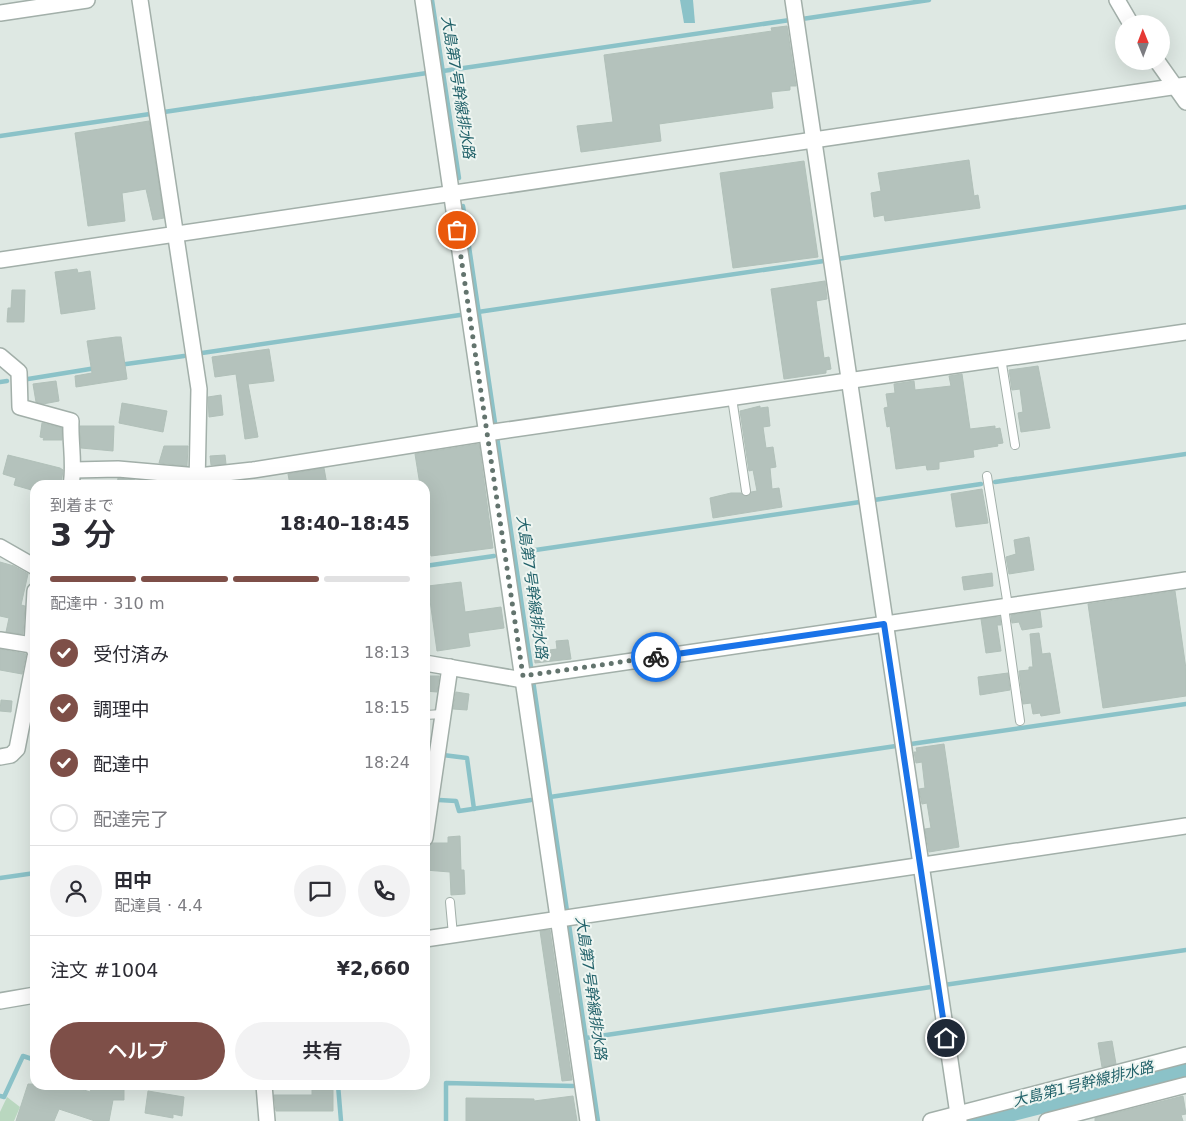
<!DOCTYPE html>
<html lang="ja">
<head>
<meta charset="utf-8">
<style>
  body { margin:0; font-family:"DejaVu Sans","Noto Sans JP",sans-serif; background:#f2f2f3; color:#2b2b33; height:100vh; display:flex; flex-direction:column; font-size:19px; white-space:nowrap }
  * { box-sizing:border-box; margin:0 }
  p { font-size:16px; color:#7c7c81 }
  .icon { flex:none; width:28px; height:28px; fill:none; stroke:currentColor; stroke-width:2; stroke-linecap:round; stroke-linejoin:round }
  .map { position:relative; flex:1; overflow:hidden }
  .details { position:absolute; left:30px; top:480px; width:400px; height:610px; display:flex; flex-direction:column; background:#fff; border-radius:15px; box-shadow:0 5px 20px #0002 }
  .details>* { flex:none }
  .needle { width:32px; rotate:359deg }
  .controls { position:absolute; left:1115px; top:15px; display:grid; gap:10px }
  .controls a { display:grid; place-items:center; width:55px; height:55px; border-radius:50%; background:#fff; box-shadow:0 5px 20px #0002; font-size:25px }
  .pin { position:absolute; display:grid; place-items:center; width:42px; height:42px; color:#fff; margin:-21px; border:2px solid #fff; border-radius:50%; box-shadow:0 1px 5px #0007 }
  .courier { position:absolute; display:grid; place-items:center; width:50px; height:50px; margin:-25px; border:4px solid #1a73e8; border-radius:50%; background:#fff; color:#222; box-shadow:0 1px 6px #0007 }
  .overview em { font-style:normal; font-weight:600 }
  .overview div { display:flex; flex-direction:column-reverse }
  .overview { display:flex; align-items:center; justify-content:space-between; height:85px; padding:0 20px }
  h1 { font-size:32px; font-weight:600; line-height:38px }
  .bar { display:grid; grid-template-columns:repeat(4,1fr); gap:8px 5px; align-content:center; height:60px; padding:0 20px }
  .bar i { height:6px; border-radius:4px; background:#e1e1e2 }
  .bar .active { background:#7e4f48 }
  .bar p { grid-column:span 4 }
  .line { display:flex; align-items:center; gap:12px; padding:0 20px; border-top:1px solid #e1e1e2 }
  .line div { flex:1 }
  .round { display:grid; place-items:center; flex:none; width:52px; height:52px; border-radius:26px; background:#f2f2f3 }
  ol { padding:0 20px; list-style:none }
  li { display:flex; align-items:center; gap:15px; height:55px }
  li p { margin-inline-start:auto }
  li .icon { padding:5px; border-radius:50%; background:#7e4f48; color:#fff; stroke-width:4 }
  li:last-child { color:#7c7c81 }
  li i { width:28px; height:28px; border:2px solid #e1e1e2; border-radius:50% }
  .cta { display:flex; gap:10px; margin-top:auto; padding:10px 20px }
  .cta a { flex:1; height:58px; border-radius:30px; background:#7e4f48; color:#fff; font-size:20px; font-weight:600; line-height:58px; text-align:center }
  .cta a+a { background:#f2f2f3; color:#2b2b33 }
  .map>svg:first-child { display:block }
</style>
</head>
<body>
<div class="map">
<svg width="1186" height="1121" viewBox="0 0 1186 1121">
  <rect width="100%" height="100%" fill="#dee8e3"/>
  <polygon fill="#b9d7bf" points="7,1097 20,1107 14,1121 0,1121 0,1112"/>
  <g fill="#8bc2c8">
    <polygon points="680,0 693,0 695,23 684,23"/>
    <polygon points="1186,1063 1186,1077 1014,1121 962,1121"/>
  </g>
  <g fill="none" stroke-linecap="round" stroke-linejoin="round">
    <g stroke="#8bc2c8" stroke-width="4.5">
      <polyline points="432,0 459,178"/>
      <polyline points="802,19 929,0"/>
      <polyline points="443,71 790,20"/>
      <polyline points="164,112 427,73"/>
      <polyline points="0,136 150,114"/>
      <polyline points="463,206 598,1121"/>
      <polyline points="837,259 1186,207"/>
      <polyline points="478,312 824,261"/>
      <polyline points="202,353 460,315"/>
      <polyline points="119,365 184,356"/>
      <polyline points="28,379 96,368"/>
      <polyline points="0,382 7,381"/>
      <polyline points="995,482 1186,454"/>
      <polyline points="874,500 981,484"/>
      <polyline points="522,552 860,502"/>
      <polyline points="425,566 494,556"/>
      <polyline points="911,744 1186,704"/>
      <polyline points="425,751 434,753"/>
      <polyline points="443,755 467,758 474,809"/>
      <polyline points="550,797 896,746"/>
      <polyline points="439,800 456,801 459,811 531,800"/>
      <polyline points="0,878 35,873"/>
      <polyline points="944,985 1186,950"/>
      <polyline points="586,1038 931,987"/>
      <polyline points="183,1085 190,1086"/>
      <polyline points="338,1085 341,1121"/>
      <polyline points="0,1096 4,1097 23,1056 35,1060"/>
      <polyline points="446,1121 446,1083 573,1086"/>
    </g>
  </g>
  <g fill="#b4c2bc" stroke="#b1c0b9">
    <polygon points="787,26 796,86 790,86 790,90 771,92 773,108 659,124 661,141 581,152 577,126 613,122 604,55 772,31 771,28"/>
    <polygon points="149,121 164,218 153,220 146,189 122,193 125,221 88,226 75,133"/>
    <polygon points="969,160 974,196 978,195 980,208 885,221 884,215 874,217 871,193 881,191 878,173"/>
    <polygon points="804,161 818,257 733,268 720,173"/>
    <polygon points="77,269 78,273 90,271 95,309 61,314 55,272"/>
    <polygon points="825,281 827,299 816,301 824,358 829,357 831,369 826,370 826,373 784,379 771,289"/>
    <polygon points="12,290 25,290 24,322 7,322 8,308 11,308"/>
    <polygon points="116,337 121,337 127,379 76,387 75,376 92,373 87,341"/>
    <polygon points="269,349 274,381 248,384 258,437 245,439 236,374 215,377 212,357"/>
    <polygon points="1038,366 1050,428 1021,432 1018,413 1023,412 1020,389 1012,390 1009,370"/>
    <polygon points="962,374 970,429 995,426 995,429 1000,428 1003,443 997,444 998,446 973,450 974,457 939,462 939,469 927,470 926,465 896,469 890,426 887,427 884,408 888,407 886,394 895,393 894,384 914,381 915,390 951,386 949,376"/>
    <polygon points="56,381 59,401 43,404 36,402 33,384"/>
    <polygon points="221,395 223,415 209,417 208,397"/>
    <polygon points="122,403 167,411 163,432 119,423"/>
    <polygon points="760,406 760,408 768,407 770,426 763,427 766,448 773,447 776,467 770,468 772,489 779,488 782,507 713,518 710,498 731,493 741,493 746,497 751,492 757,491 753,470 749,471 740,411"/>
    <polygon points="42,423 62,428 62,440 43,440 44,438 40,437"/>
    <polygon points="80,426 114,426 113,451 81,448"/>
    <polygon points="479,444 493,548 431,556 425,516 425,485 420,485 415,454"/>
    <polygon points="164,446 188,446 187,466 159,463"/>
    <polygon points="8,455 60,468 63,470 61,485 35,485 35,491 14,485 16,478 3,474"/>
    <polygon points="225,455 226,464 211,465 210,456"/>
    <polygon points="324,468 327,485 290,485 288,474"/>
    <polygon points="118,478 135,480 134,485 117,485"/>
    <polygon points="982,489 988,523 956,527 951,494"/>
    <polygon points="1029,537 1034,570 1009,574 1006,557 1016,554 1014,540"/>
    <polygon points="0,562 14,566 28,574 21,605 25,606 23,634 6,632 9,618 0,616"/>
    <polygon points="992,573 993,586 964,590 962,577"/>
    <polygon points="461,582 465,612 501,607 504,628 468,633 470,646 437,651 428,586"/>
    <polygon points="1175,591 1186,669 1186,696 1103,708 1088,604"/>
    <polygon points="1040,611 1042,627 1022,630 1019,622 1012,623 1011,615"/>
    <polygon points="1000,617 1001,625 997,625 1001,651 986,653 981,619"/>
    <polygon points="1039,633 1042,654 1050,653 1060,713 1041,716 1040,713 1033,714 1031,703 1023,704 1019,671 1029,670 1029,667 1033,667 1030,634"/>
    <polygon points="568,640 571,659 535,663 534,652 557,649 556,641"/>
    <polygon points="0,649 26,654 22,674 0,670"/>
    <polygon points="1008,673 1010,690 980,695 978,677"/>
    <polygon points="425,676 439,676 437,692 425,691"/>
    <polygon points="456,692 469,694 467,710 453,709"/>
    <polygon points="1,700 12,701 11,712 0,711"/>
    <polygon points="944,744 959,847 929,852 925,829 931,828 927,803 922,804 919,789 925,788 922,762 916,763 914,752 917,752 916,748"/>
    <polygon points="460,836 461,870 464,870 465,894 451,895 450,872 425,870 425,847 433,843 448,843 448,837"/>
    <polygon points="550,930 572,1080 562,1081 540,931"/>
    <polygon points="1112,1041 1116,1064 1102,1067 1098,1043"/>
    <polygon points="28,1084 69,1085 90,1092 93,1085 124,1085 124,1100 113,1100 109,1121 95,1121 59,1109 54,1121 16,1121"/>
    <polygon points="312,1090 333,1090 333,1111 276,1111 274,1095 312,1095"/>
    <polygon points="148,1091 184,1097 182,1116 173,1114 173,1118 145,1113"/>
    <polygon points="573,1096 577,1121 466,1121 466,1098 534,1099 534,1101"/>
    <polygon points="1183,1096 1186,1114 1181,1115 1183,1121 1095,1121 1095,1118"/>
  </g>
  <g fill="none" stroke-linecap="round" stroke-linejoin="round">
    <defs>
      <g id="service">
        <polyline points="1001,358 1015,445"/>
        <polyline points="732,398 746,491"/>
        <polyline points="987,476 1008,606"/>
        <polyline points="1004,607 1020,721"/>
        <polyline points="425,715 443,714"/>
        <polyline points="450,902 453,935"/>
      </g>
      <g id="minor">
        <polyline points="140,0 199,389 197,484"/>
        <polyline points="423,0 588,1121"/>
        <polyline points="793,0 959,1121"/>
        <polyline points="0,13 87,0"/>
        <path d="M 0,356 L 19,372 L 20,407 L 71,421 C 70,443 75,465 71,485"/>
        <polyline points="74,470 118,469 198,476 253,470 487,433 1186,332"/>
        <polyline points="0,547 35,567"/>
        <polyline points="35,591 32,645 35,651"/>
        <polyline points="0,640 32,645"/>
        <polyline points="425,663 523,680"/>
        <polyline points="523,677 1186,580"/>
        <polyline points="0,757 11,755 17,749 35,657"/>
        <polyline points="425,838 450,667"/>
        <polyline points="425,939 1186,826"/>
        <polyline points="0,1001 35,995"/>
        <polyline points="264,1085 267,1121"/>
        <polyline points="931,1121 1186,1055"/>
        <polyline points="1047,1121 1186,1085"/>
      </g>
      <g id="tertiary">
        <polyline points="1117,0 1131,24"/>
        <polyline points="1157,61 1186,102"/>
        <polyline points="0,260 1186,85"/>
      </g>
    </defs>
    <use href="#service" stroke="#a2afa9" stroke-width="10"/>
    <use href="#minor" stroke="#a2afa9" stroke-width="18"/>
    <use href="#tertiary" stroke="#a2afa9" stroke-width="18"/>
    <use href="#service" stroke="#fff" stroke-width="8"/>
    <use href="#minor" stroke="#fff" stroke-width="15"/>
    <use href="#tertiary" stroke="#fff" stroke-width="15"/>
  </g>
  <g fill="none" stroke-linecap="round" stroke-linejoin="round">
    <polyline stroke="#63746e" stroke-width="5" stroke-dasharray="0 9" points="457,230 523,676 656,657"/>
    <polyline stroke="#1a73e8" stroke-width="6" points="656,657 884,624 946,1038"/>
  </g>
  <g text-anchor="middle" stroke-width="4" stroke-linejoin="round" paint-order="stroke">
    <g font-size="15" font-style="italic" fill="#22626a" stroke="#eef5f1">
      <text transform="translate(458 87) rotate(81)" y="5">大島第7号幹線排水路</text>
      <text transform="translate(532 587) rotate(82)" y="5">大島第7号幹線排水路</text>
      <text transform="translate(591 988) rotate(82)" y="5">大島第7号幹線排水路</text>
      <text transform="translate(1083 1084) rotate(-14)" y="5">大島第1号幹線排水路</text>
    </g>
  </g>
</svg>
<div class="controls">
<a><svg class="needle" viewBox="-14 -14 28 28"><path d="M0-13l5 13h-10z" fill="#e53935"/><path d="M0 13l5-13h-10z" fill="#7c7c81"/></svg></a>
</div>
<div class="pin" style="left:457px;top:230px;background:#ea580c"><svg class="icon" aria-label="bag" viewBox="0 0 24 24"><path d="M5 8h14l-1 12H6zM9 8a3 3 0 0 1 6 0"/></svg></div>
<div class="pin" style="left:946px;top:1038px;background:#1f2937"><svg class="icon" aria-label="home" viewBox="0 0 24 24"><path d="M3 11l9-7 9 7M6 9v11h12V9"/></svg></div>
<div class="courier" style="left:656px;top:657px"><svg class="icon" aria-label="bike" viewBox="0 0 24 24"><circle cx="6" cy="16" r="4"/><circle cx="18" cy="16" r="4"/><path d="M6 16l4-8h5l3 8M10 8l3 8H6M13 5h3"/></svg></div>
<section class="details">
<div class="overview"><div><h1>3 分</h1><p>到着まで</p></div><em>18:40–18:45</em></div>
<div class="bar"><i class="active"></i><i class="active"></i><i class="active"></i><i></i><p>配達中 · 310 m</p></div>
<ol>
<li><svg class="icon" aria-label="check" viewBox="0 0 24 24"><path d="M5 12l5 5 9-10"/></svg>受付済み<p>18:13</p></li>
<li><svg class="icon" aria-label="check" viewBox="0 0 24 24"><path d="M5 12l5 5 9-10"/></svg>調理中<p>18:15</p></li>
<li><svg class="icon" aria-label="check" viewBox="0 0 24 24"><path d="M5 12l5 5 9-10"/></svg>配達中<p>18:24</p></li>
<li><i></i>配達完了</li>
</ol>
<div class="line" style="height:90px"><a class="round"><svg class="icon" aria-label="person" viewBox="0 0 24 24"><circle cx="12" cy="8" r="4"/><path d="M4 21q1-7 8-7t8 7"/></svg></a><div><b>田中</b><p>配達員 · 4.4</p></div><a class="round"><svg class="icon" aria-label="chat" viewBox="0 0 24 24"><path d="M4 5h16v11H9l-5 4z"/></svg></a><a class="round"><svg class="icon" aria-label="phone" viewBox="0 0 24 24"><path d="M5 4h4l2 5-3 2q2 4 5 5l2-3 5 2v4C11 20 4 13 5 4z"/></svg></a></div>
<div class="line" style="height:65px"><div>注文 #1004</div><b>¥2,660</b></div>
<div class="cta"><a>ヘルプ</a><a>共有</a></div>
</section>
</div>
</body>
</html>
